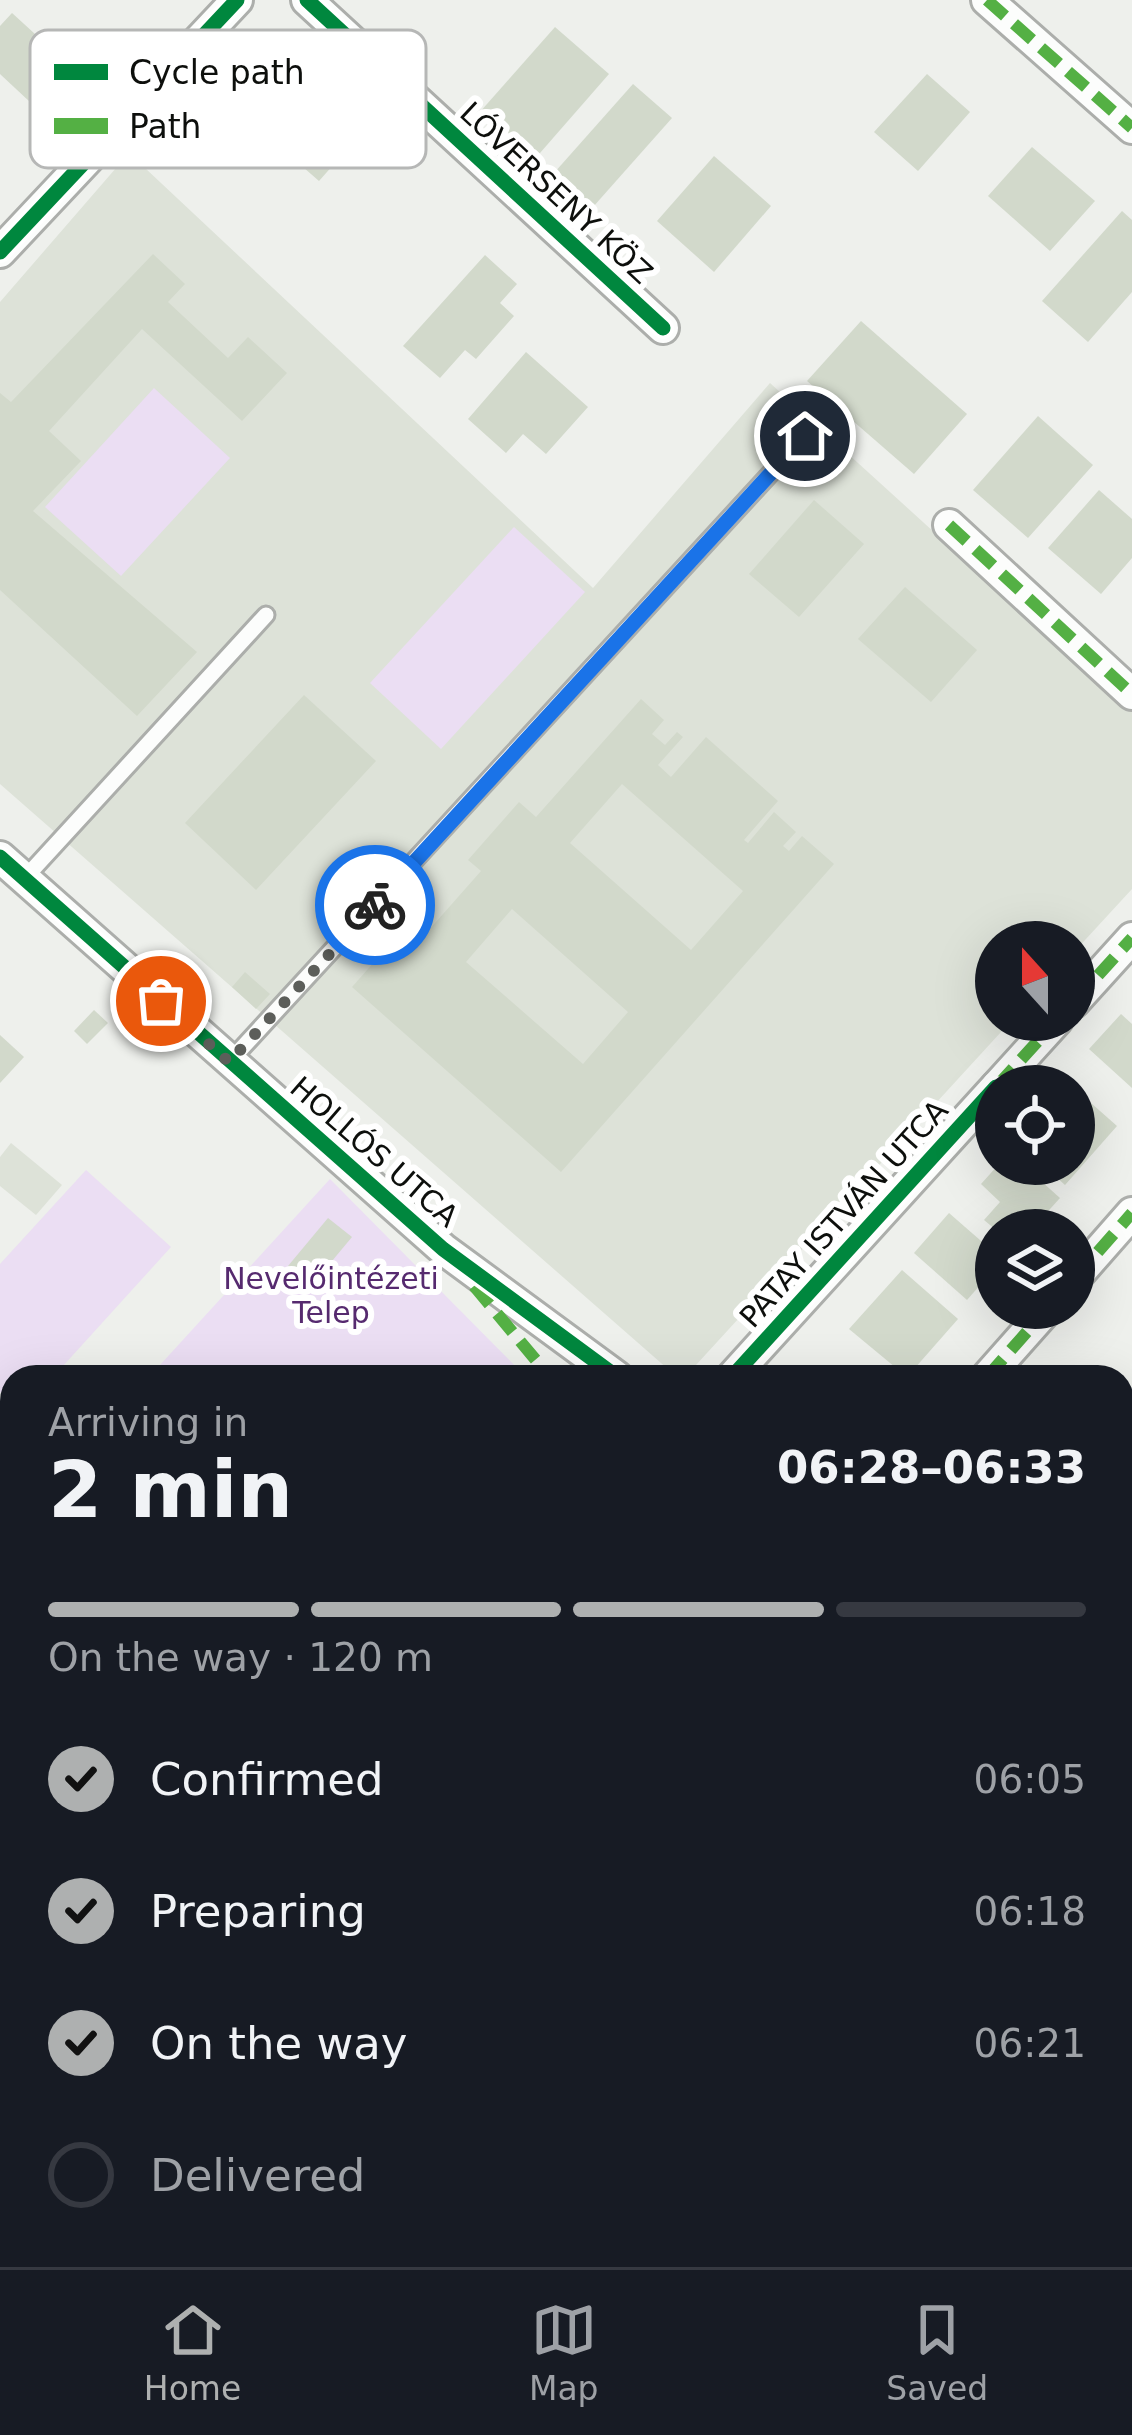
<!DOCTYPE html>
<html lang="en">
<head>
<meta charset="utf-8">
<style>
  body { margin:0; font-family:"DejaVu Sans",sans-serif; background:#20242c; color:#f1f3f6; height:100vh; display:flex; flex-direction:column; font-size:45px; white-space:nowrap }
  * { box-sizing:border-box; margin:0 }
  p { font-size:39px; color:#9ea1a6 }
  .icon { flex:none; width:66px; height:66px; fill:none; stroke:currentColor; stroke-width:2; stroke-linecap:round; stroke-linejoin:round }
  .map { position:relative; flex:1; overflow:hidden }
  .side { position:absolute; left:0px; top:1365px; width:1134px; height:903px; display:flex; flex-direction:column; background:#171b24; border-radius:36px 36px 0 0; box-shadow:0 12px 48px #0002 }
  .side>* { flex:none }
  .needle { width:78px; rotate:339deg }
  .fabs { position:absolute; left:975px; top:921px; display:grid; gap:24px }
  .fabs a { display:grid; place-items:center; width:120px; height:120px; border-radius:50%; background:#171b24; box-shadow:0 12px 48px #0002; font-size:60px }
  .pin { position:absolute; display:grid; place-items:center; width:102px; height:102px; color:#fff; margin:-51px; border:6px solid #fff; border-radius:50%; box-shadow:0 3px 12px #0007 }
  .courier { position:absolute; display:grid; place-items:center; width:120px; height:120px; margin:-60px; border:9px solid #1a73e8; border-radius:50%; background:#fff; color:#222; box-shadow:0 3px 15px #0007 }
  .summary em { font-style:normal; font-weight:700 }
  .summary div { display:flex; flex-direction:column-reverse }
  .summary { display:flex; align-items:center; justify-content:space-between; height:204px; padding:0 48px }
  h1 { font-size:78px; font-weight:700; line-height:90px }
  .bar { display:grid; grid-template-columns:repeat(4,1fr); gap:18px 12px; align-content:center; height:144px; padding:0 48px }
  .bar i { height:15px; border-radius:9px; background:#363941 }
  .bar .active { background:#aeb0b0 }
  .bar p { grid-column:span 4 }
  ol { padding:0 48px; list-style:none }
  li { display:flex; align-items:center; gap:36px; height:132px }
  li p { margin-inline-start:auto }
  li .icon { padding:12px; border-radius:50%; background:#aeb0b0; color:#111; stroke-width:4 }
  li:last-child { color:#9ea1a6 }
  li i { width:66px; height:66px; border:6px solid #363941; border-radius:50% }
  .dock { display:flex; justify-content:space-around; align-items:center; height:168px; border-top:3px solid #363941; background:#171b24; font-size:33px; color:#9ea1a6 }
  .dock a { display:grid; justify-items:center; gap:6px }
  .dock .active { color:#aeb0b0 }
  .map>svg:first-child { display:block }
</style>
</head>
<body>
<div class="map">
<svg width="1132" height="2267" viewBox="0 0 1132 2267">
  <rect width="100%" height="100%" fill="#eef0ec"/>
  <g fill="#dde2d8">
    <polygon points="129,153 593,588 770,383 1132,712 1132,889 1074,952 1074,942 996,942 996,1020 1012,1020 685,1377 677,1377 0,784 0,302"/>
    <polygon points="11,1143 62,1185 36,1215 0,1186 0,1157"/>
  </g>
  <g fill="#ebdef3">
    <polygon points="154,388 230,458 121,576 45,507"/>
    <polygon points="514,527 585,592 441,749 370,683"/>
    <polygon points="86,1170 171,1247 53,1377 12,1377 12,1403 0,1392 0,1264"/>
    <polygon points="330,1179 526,1377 149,1377"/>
  </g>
  <g fill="#d2d9cb" fill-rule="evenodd">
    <polygon points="12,13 82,77 45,116 0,74 0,26"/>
    <polygon points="555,27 609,74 533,161 479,113"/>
    <polygon points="255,46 358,137 319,181 257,127 219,169 178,133"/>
    <polygon points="927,74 970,112 918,171 874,132"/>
    <polygon points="633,84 672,118 593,207 554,173"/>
    <polygon points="1032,147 1095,201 1050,251 988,196"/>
    <polygon points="714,156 771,206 714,272 657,221"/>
    <polygon points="1122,211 1132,220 1132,292 1088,342 1042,301"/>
    <polygon points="153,254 185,284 168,302 228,358 248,337 287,373 242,421 142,329 49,431 81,461 33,511 197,652 137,716 0,590 0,393 11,402"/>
    <polygon points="485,255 517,284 500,303 514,316 476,359 465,350 440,378 403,346"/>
    <polygon points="861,321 967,414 914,474 807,381"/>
    <polygon points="526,352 588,407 546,454 523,434 506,453 468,419"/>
    <polygon points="1038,416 1093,465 1028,538 973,490"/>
    <polygon points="1099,490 1132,519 1132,558 1101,594 1048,548"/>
    <polygon points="814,500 864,544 799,617 749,574"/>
    <polygon points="905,587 977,650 931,702 858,639"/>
    <polygon points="304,695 376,761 256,890 185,823"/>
    <path d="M 641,699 L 664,720 L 652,734 L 665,745 L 677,732 L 683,737 L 658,765 L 671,777 L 706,737 L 778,801 L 744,840 L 748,843 L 774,812 L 796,832 L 783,846 L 789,851 L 802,836 L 834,864 L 561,1172 L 352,987 L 413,918 L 428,931 L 481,871 L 468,860 L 519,802 L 536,817 ZM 622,784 L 743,891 L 691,950 L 570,843 ZM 512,909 L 628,1012 L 583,1064 L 466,962 Z"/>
    <polygon points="245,972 270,994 256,1009 232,987"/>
    <polygon points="94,1010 108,1023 87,1044 74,1031"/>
    <polygon points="1121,1014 1132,1024 1132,1088 1089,1049"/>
    <polygon points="0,1035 24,1057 0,1083"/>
    <polygon points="1074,1088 1117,1126 1065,1185 1042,1164 1074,1164"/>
    <polygon points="999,1164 1022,1164 1060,1198 1031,1230 996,1230 984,1220 1000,1202 981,1184"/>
    <polygon points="949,1213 996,1254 996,1267 967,1300 914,1253"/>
    <polygon points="328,1218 352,1237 312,1285 288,1266"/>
    <polygon points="902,1270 958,1319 907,1377 849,1329"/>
    <polygon points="4,1776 12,1784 12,1870 2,1880"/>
    <polygon points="12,2061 12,2133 0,2123 0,2075"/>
    <polygon points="0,2158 12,2169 12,2241 0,2230"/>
    <polygon points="1132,2206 1132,2243 1122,2255 1122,2219"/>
    <polygon points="359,2256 445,2256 435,2267 349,2267"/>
    <polygon points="492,2256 524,2256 537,2267 483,2267"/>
    <polygon points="1092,2256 1122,2256 1113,2267 1105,2262 1101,2267 1065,2267 1074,2258 1083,2266"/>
  </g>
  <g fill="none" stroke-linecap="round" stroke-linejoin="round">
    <defs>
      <g id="service">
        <polyline points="24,879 266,615"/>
        <polyline points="230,1061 805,436"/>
        <polyline points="0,1520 12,1530"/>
      </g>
      <g id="minor">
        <polyline points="307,0 663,328"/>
        <polyline points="987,0 1132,128"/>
        <polyline points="0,252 237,0"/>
        <polyline points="949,525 1132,694"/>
        <polyline points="0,857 443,1249 617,1377"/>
        <polyline points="1074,1002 1132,938"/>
        <polyline points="997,1086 1057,1020"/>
        <polyline points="1074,1279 1132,1213"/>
        <polyline points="732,1377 996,1087"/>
        <polyline points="987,1377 1048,1308"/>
        <polyline points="0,1737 12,1748"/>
        <polyline points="1122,1860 1132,1848"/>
        <polyline points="0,1995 12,1981"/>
        <polyline points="598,2256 611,2267"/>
        <polyline points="779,2267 789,2256"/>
      </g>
      <g id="primary">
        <polyline points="0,1626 12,1636"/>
        <polyline points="728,2256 742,2267"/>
      </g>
    </defs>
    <use href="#service" stroke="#acaeab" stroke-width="21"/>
    <use href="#minor" stroke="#acaeab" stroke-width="36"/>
    <use href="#primary" stroke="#9da396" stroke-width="54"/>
    <use href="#service" stroke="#fcfdfc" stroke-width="15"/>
    <use href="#minor" stroke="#fcfdfc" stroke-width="30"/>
    <use href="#primary" stroke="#e4e7e0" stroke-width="48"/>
    <g stroke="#54b044" stroke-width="12" stroke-dasharray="24 12" stroke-linecap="butt">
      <polyline points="987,0 1132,128"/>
      <polyline points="949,525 1132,694"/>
      <polyline points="1074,1002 1132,938"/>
      <polyline points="997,1086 1057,1020"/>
      <polyline points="1074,1279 1132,1213"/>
      <polyline points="474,1286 550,1377"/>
      <polyline points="987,1377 1048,1308"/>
      <polyline points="1122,1860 1132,1848"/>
    </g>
    <defs>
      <g id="cycleway">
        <polyline points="307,0 663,328"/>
        <polyline points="0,252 237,0"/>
        <polyline points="0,857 443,1249 617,1377"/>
        <polyline points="732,1377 996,1087"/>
      </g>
    </defs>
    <use href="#cycleway" stroke="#fff" stroke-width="22"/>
    <use href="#cycleway" stroke="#00873e" stroke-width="15"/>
  </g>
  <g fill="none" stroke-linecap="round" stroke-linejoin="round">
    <polyline stroke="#5c5e5a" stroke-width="12" stroke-dasharray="0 21.6" points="161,1001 229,1062 375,905"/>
    <polyline stroke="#1a73e8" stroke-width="15" points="375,905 805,436"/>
  </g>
  <g text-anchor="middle" stroke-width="12" stroke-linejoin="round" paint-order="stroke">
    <g font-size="30" fill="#0d0f0c" stroke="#fff">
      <text transform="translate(556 193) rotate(43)" y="10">LÓVERSENY KÖZ</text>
      <text transform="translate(374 1152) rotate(41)" y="10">HOLLÓS UTCA</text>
      <text transform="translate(844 1214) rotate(-48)" y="10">PATAY ISTVÁN UTCA</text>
    </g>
    <g font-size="30" fill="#562a6f" stroke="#fff">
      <text x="331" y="1289">Nevelőintézeti<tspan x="331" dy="34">Telep</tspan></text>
    </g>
  </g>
  <rect x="30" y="30" width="396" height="138" rx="18" fill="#fff" stroke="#b6b7b6" stroke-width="3"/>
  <rect x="54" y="64" width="54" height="16" fill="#00873e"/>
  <rect x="54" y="118" width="54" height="16" fill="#54b044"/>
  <g font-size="33" fill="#0d0f0c">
    <text x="129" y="84">Cycle path</text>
    <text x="129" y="138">Path</text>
  </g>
</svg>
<div class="fabs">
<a><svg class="needle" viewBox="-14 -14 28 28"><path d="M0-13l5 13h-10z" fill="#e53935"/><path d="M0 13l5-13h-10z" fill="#9ea1a6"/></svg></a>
<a><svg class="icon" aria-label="locate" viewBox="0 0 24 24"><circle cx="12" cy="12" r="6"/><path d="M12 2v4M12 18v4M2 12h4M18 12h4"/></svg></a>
<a><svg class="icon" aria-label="layers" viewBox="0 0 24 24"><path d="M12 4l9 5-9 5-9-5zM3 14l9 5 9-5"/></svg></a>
</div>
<div class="pin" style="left:161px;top:1001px;background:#ea580c"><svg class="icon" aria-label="bag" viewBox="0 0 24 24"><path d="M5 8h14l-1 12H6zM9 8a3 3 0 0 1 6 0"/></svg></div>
<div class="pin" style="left:805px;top:436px;background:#1f2937"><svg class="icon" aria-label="home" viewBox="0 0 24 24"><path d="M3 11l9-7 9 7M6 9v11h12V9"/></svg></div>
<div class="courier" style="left:375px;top:905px"><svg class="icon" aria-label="bike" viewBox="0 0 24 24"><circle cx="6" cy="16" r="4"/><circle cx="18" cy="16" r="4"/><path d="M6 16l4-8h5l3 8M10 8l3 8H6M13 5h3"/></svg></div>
<section class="side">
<div class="summary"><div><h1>2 min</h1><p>Arriving in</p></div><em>06:28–06:33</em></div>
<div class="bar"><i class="active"></i><i class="active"></i><i class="active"></i><i></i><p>On the way · 120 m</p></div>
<ol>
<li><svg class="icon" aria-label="check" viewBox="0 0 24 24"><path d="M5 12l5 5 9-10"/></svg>Confirmed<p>06:05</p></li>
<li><svg class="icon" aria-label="check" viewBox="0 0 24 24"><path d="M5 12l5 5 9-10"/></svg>Preparing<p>06:18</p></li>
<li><svg class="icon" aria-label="check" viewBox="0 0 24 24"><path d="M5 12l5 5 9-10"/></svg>On the way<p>06:21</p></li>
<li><i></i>Delivered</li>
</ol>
</section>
</div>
<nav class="dock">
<a class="active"><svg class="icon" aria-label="home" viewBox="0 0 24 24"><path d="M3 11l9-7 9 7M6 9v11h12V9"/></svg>Home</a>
<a><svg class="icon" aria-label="map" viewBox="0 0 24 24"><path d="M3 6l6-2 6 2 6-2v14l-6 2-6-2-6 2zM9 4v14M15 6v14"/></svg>Map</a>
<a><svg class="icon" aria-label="saved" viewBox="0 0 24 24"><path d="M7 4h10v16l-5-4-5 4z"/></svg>Saved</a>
</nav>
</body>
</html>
